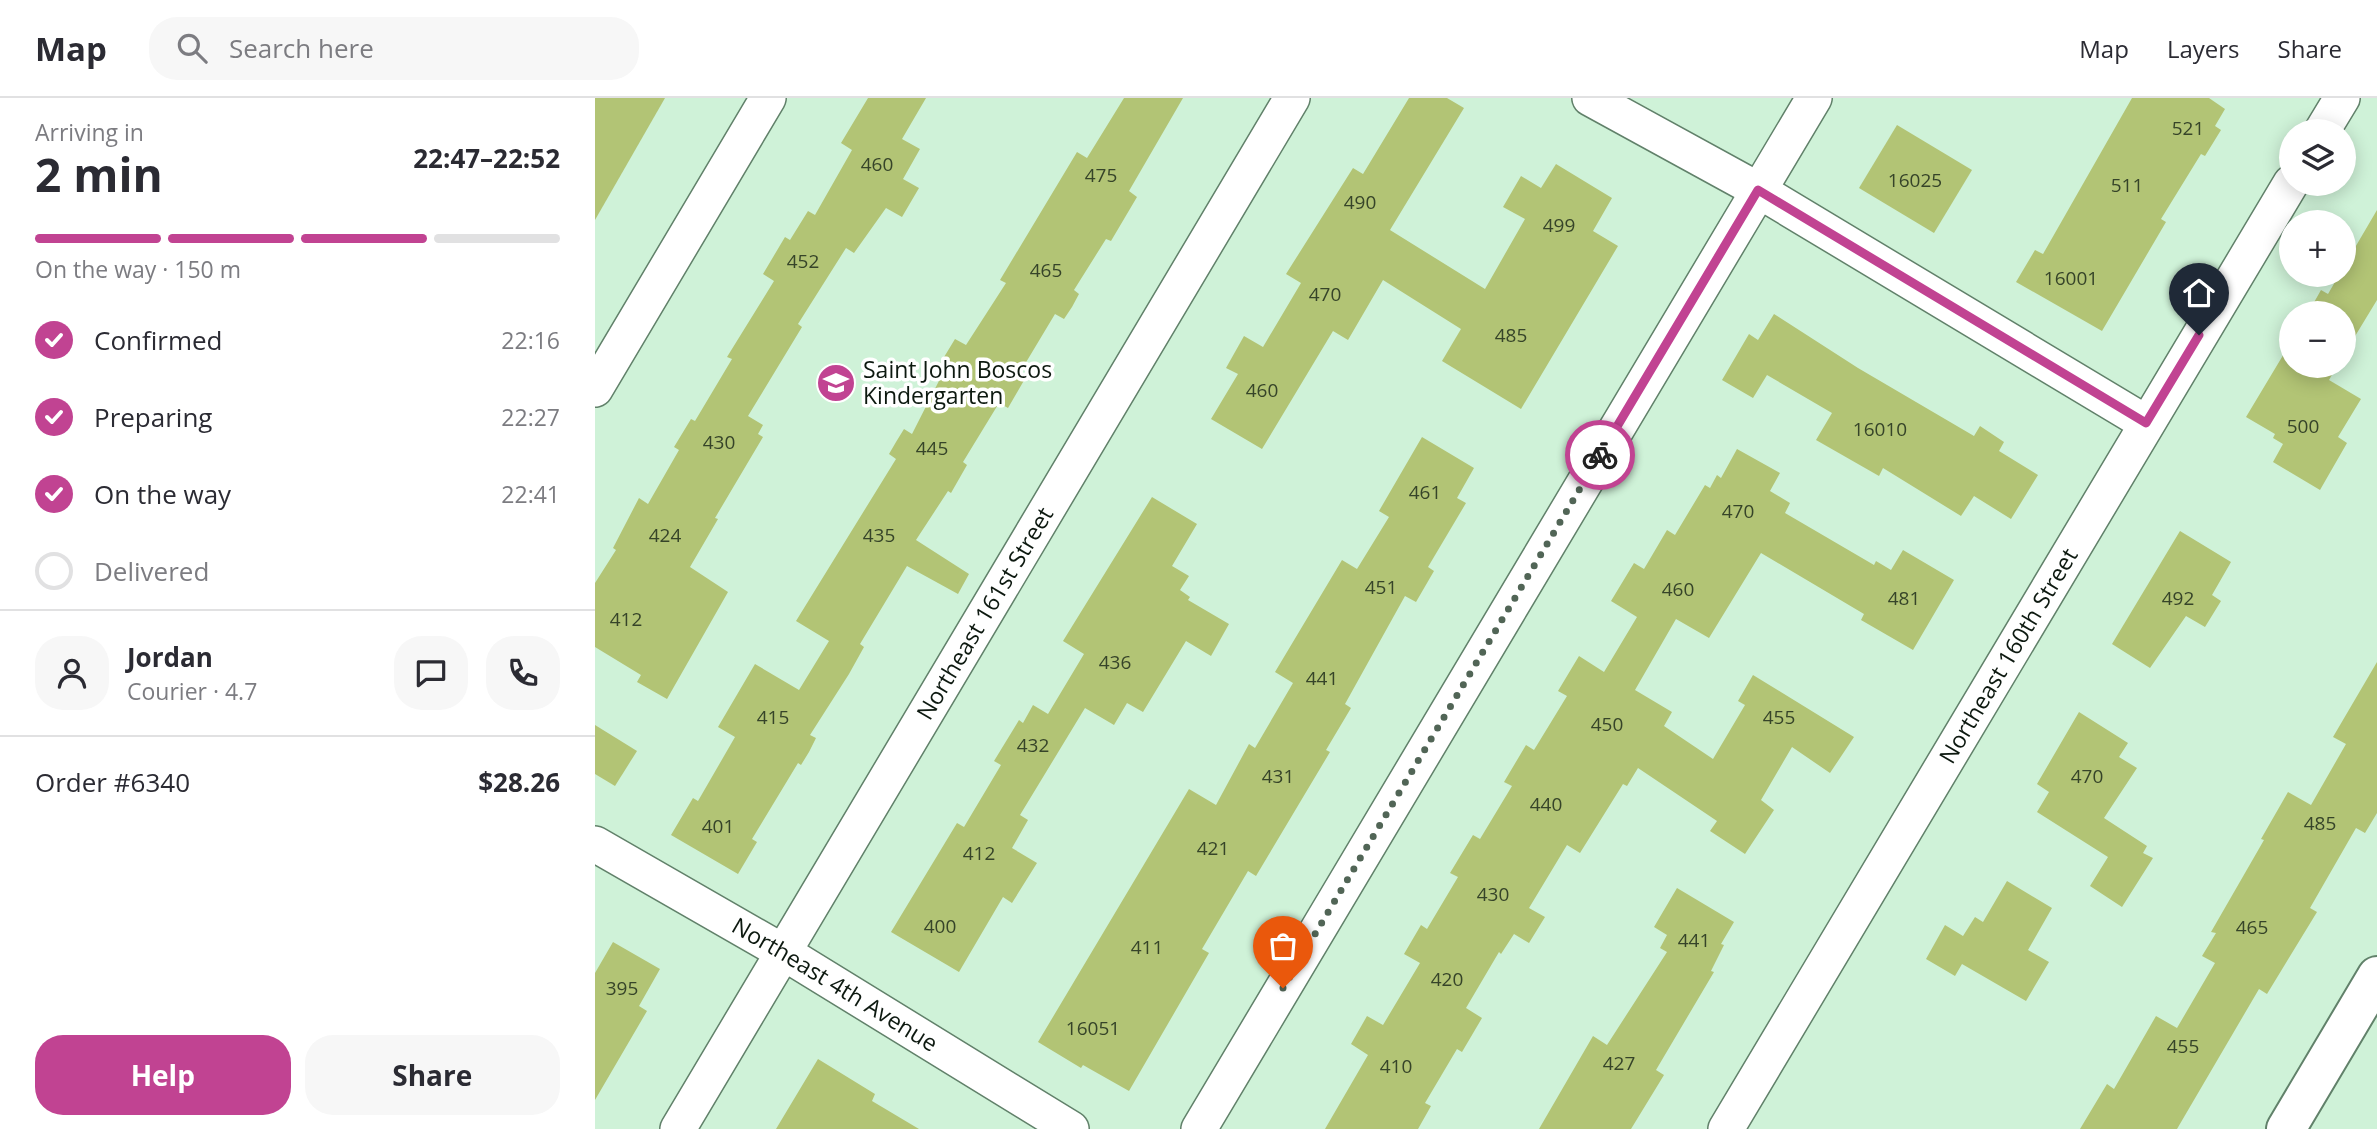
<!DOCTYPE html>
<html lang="en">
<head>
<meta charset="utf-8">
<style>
  body { margin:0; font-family:"Open Sans",sans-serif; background:#f7f7f7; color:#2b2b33; height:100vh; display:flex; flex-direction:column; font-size:26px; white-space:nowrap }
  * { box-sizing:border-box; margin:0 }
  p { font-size:23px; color:#7c7c81 }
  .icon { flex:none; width:38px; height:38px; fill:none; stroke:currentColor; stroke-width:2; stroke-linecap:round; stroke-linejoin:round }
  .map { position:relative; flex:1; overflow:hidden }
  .panel { display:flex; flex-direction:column; background:#fff; width:595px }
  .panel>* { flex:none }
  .tools { position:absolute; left:1684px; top:21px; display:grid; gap:14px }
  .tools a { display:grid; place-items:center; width:77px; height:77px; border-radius:50%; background:#fff; box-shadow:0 4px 18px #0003; font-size:35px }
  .pin { position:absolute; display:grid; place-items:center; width:60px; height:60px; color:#fff; margin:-72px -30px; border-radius:50% 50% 50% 0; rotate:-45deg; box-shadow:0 0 7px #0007 }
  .pin .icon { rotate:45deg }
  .courier { position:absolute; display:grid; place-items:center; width:70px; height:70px; margin:-35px; border:5px solid #c14392; border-radius:50%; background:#fff; color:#222; box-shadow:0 2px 9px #0007 }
  .head em { font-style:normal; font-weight:700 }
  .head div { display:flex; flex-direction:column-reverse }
  .head { display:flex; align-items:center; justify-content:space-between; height:119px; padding:0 35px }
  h1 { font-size:46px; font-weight:700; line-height:52px }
  .bar { display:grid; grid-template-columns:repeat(4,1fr); gap:10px 7px; align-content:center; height:84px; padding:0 35px }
  .bar i { height:9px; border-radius:5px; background:#e1e1e2 }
  .bar .current { background:#c14392 }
  .bar p { grid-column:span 4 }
  .line { display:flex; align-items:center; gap:18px; padding:0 35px; border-top:2px solid #e1e1e2 }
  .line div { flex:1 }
  .round { display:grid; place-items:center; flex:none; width:74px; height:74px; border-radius:28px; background:#f7f7f7 }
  ol { padding:0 35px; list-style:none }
  li { display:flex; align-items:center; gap:21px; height:77px }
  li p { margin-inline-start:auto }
  li .icon { padding:7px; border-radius:50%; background:#c14392; color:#fff; stroke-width:4 }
  li:last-child { color:#7c7c81 }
  li i { width:38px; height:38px; border:4px solid #e1e1e2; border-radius:50% }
  .button { display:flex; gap:14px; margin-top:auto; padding:14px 35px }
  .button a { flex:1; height:80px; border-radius:28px; background:#c14392; color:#fff; font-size:28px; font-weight:700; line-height:80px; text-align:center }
  .button a+a { background:#f7f7f7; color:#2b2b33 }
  header { display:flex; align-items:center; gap:42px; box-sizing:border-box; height:98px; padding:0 35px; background:#fff; border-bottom:2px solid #e1e1e2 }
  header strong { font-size:33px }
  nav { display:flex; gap:38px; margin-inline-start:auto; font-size:24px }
  .search { width:490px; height:63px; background:#f7f7f7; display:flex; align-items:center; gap:18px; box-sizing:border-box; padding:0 24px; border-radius:28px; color:#7c7c81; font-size:26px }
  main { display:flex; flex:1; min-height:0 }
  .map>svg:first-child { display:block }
</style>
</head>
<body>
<header>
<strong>Map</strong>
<div class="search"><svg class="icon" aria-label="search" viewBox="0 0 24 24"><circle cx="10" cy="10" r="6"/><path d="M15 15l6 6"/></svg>Search here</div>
<nav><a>Map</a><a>Layers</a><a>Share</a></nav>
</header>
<main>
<section class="panel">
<div class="head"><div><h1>2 min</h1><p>Arriving in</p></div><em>22:47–22:52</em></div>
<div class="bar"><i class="current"></i><i class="current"></i><i class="current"></i><i></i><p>On the way · 150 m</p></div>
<ol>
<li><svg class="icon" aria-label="check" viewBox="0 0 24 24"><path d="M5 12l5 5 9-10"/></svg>Confirmed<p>22:16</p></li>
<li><svg class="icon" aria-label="check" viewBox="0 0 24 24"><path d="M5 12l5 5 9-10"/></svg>Preparing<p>22:27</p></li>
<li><svg class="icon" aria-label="check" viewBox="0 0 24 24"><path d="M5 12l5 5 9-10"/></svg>On the way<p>22:41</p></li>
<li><i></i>Delivered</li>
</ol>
<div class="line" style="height:126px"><a class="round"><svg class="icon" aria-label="person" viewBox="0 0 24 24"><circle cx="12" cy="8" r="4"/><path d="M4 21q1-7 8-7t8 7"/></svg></a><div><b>Jordan</b><p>Courier · 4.7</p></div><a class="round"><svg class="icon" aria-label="chat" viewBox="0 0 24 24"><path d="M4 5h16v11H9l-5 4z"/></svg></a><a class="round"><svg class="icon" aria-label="phone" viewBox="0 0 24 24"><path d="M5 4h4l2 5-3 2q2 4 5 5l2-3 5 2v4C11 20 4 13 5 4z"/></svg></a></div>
<div class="line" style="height:91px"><div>Order #6340</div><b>$28.26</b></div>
<div class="button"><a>Help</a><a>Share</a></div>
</section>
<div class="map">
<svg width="1782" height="1031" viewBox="0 0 1782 1031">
  <rect width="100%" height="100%" fill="#cff2d8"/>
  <g fill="#b2c475">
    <polygon points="0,0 70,0 0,122"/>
    <polygon points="273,0 331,0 307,41 325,51 308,81 324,90 307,119 291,110 259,155 251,150 203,226 207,229 153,318 168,327 163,336 168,339 120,420 123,421 95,469 133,494 72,601 42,584 46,577 0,549 0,485 21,452 18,450 44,400 53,406 84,352 79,349 96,321 100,323 137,261 132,259 179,183 168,176 190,139 195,142 213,113 220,117 257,52 246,45"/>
    <polygon points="529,0 588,0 534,93 542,99 516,143 511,141 479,192 484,196 477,209 469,221 460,216 424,276 431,279 413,310 404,305 368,364 372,367 356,395 353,393 321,442 374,476 363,496 312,468 265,546 269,549 254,576 215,637 221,640 214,654 206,667 203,665 157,741 162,744 143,776 76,737 98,700 103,703 140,639 123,629 160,566 204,592 234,543 201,523 301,361 294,356 301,344 309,331 317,336 349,273 343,269 360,241 371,247 411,185 405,182 482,54 492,60"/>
    <polygon points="814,0 852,0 869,10 795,132 890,191 930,121 908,109 926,78 946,90 961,66 1017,100 998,133 1023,148 926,311 847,263 866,231 788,182 753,242 738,233 667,351 616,321 643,276 631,270 649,238 668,249 706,185 691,176 758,70 768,76"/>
    <polygon points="1537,0 1614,0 1630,11 1620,28 1626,32 1610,58 1606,56 1566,121 1571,124 1507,233 1421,184 1440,152 1448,156"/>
    <polygon points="1302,27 1377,72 1339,135 1264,90"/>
    <polygon points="1782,112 1782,202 1748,258 1748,215 1713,215 1726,192 1733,196 1744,177 1748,177 1748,170"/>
    <polygon points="1179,216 1263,270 1379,338 1385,328 1409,344 1404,353 1443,377 1416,421 1379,398 1366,418 1288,370 1284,378 1221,342 1237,315 1172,277 1158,300 1127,282 1154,236 1163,242"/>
    <polygon points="1696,244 1696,268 1742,268 1734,282 1766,301 1743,339 1752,345 1725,392 1678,364 1688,346 1678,340 1680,336 1651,319"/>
    <polygon points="827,339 879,370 862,400 871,405 833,469 839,473 821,504 810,498 750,606 756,610 731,652 735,654 661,778 653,773 607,851 614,855 534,993 488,967 486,970 443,944 594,691 621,707 654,646 660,650 698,585 680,574 747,462 762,471 794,419 784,413"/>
    <polygon points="1142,351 1185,375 1175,393 1195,405 1190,415 1279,467 1281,463 1296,472 1308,452 1359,482 1318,552 1266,522 1269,516 1166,455 1114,540 1081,521 1040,592 1077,614 1069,628 1118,661 1150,607 1143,603 1158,577 1259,639 1235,675 1197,649 1166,702 1179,712 1150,756 1115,733 1122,723 1043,670 1032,688 1028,686 985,755 972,747 934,810 950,819 934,845 919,836 906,856 904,854 871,910 887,920 867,954 862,951 830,1005 836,1008 823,1031 730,1031 773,957 756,946 772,918 788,927 825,865 809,856 826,827 832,831 863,779 855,775 878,737 885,741 917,688 909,684 931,647 939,652 972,598 963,593 984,558 1009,574 1042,519 1016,503 1039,465 1049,471 1072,432 1080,437 1110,387 1115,390 1122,377 1126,380"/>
    <polygon points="557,399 602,426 577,468 594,478 585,492 595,499 593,502 634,526 616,558 591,543 548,614 532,605 519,627 490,610 425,717 433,722 417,750 442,765 417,805 408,799 364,874 296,834 362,725 369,729 406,667 399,663 424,622 428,625 438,607 453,616 489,556 468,543"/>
    <polygon points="1585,433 1636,464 1617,497 1626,503 1610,529 1591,518 1555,570 1517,546"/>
    <polygon points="1782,564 1782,715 1770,735 1761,730 1715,810 1722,814 1672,896 1664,891 1582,1031 1485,1031 1512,986 1519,991 1561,918 1582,930 1620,865 1607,858 1621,835 1616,834 1669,742 1666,741 1693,694 1716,707 1751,646 1738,639"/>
    <polygon points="1484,614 1533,645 1524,659 1542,670 1509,720 1552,748 1548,755 1558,760 1527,809 1495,788 1513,759 1442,714 1454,694 1442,686"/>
    <polygon points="0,627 42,653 20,688 0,676"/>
    <polygon points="1412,783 1457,810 1433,852 1454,864 1431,903 1367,866 1360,878 1331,861 1350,827 1368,838 1380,819 1388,824"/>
    <polygon points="1082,790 1139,824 1126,846 1129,847 1116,873 1119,874 1061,972 1069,977 1036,1031 944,1031 998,938 1012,947 1072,854 1065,850 1072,837 1059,829"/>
    <polygon points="18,844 65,871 44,908 52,913 0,1002 0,875"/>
    <polygon points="223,961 280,996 277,1003 324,1031 181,1031"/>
  </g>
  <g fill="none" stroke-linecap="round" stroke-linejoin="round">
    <defs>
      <g id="minor">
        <polyline points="995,0 1163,92 1551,325"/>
        <polyline points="1727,33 1747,0"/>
        <polyline points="0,291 173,0"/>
        <path id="s1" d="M 0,746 L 188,854 L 476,1031"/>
        <path id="s2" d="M 83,1031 L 697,0"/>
        <polyline points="604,1031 1219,0"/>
        <path id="s3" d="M 1131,1031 L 1696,85"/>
      </g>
      <polyline id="tertiary" points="1691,1031 1782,878"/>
    </defs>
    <use href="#minor" stroke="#61816a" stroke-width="38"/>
    <use href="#tertiary" stroke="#61816a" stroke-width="42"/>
    <use href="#minor" stroke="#fff" stroke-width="35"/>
    <use href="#tertiary" stroke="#fff" stroke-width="38"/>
  </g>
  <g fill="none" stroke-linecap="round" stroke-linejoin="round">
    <polyline stroke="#516556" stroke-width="7" stroke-dasharray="0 12.6" points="688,890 1005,357"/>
    <polyline stroke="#c14392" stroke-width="9" points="1005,357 1163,92 1551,325 1604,237"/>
  </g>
  <defs>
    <symbol id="school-disc" viewBox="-11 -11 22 22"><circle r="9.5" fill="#c14392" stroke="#fff"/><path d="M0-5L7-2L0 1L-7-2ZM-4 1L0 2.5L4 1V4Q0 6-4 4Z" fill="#fff"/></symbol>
  </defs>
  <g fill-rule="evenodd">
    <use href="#school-disc" x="219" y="263" width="44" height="44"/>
  </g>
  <g text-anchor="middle" stroke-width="7" stroke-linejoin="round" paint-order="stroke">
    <g font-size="19" fill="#364429">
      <text x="1593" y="37">521</text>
      <text x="282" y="73">460</text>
      <text x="506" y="84">475</text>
      <text x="1320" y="89">16025</text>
      <text x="1532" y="94">511</text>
      <text x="765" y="111">490</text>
      <text x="964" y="134">499</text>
      <text x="208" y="170">452</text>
      <text x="451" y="179">465</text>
      <text x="1476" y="187">16001</text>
      <text x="730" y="203">470</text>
      <text x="916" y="244">485</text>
      <text x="667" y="299">460</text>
      <text x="1708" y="335">500</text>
      <text x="1285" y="338">16010</text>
      <text x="124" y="351">430</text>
      <text x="337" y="357">445</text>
      <text x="830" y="401">461</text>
      <text x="1143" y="420">470</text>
      <text x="70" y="444">424</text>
      <text x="284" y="444">435</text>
      <text x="786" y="496">451</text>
      <text x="1083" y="498">460</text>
      <text x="1309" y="507">481</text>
      <text x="1583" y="507">492</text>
      <text x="31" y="528">412</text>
      <text x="520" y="571">436</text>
      <text x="727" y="587">441</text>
      <text x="178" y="626">415</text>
      <text x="1184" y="626">455</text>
      <text x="1012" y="633">450</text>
      <text x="438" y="654">432</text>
      <text x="683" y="685">431</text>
      <text x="1492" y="685">470</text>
      <text x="951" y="713">440</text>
      <text x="1725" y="732">485</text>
      <text x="123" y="735">401</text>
      <text x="618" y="757">421</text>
      <text x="384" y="762">412</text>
      <text x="898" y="803">430</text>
      <text x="345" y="835">400</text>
      <text x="1657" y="836">465</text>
      <text x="1099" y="849">441</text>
      <text x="552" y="856">411</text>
      <text x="852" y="888">420</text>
      <text x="27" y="897">395</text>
      <text x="498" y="937">16051</text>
      <text x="1588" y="955">455</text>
      <text x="1024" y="972">427</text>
      <text x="801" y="975">410</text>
    </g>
    <g font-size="23" fill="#0d1910" stroke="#fff" text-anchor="start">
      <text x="268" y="280">Saint John Boscos<tspan x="268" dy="26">Kindergarten</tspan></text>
    </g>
    <g font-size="23" fill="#0d1910" stroke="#fff">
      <text dy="8" stroke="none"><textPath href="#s2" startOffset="600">Northeast 161st Street</textPath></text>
      <text dy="8" stroke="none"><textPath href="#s3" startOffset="551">Northeast 160th Street</textPath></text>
      <text dy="8" stroke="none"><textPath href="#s1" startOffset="278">Northeast 4th Avenue</textPath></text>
    </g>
  </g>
</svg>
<div class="tools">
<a><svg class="icon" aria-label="layers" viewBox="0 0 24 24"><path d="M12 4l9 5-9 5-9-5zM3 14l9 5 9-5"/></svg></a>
<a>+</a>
<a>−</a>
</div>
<div class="pin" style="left:688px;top:890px;background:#ea580c"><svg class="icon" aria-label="bag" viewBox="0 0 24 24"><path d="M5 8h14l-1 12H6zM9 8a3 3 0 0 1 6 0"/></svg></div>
<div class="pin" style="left:1604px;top:237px;background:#1f2937"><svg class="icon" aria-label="home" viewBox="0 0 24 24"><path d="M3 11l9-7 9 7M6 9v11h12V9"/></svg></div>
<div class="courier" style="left:1005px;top:357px"><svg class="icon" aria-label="bike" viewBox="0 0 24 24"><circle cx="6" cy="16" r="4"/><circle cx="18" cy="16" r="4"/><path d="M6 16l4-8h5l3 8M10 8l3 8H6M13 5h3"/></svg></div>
</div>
</main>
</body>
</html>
